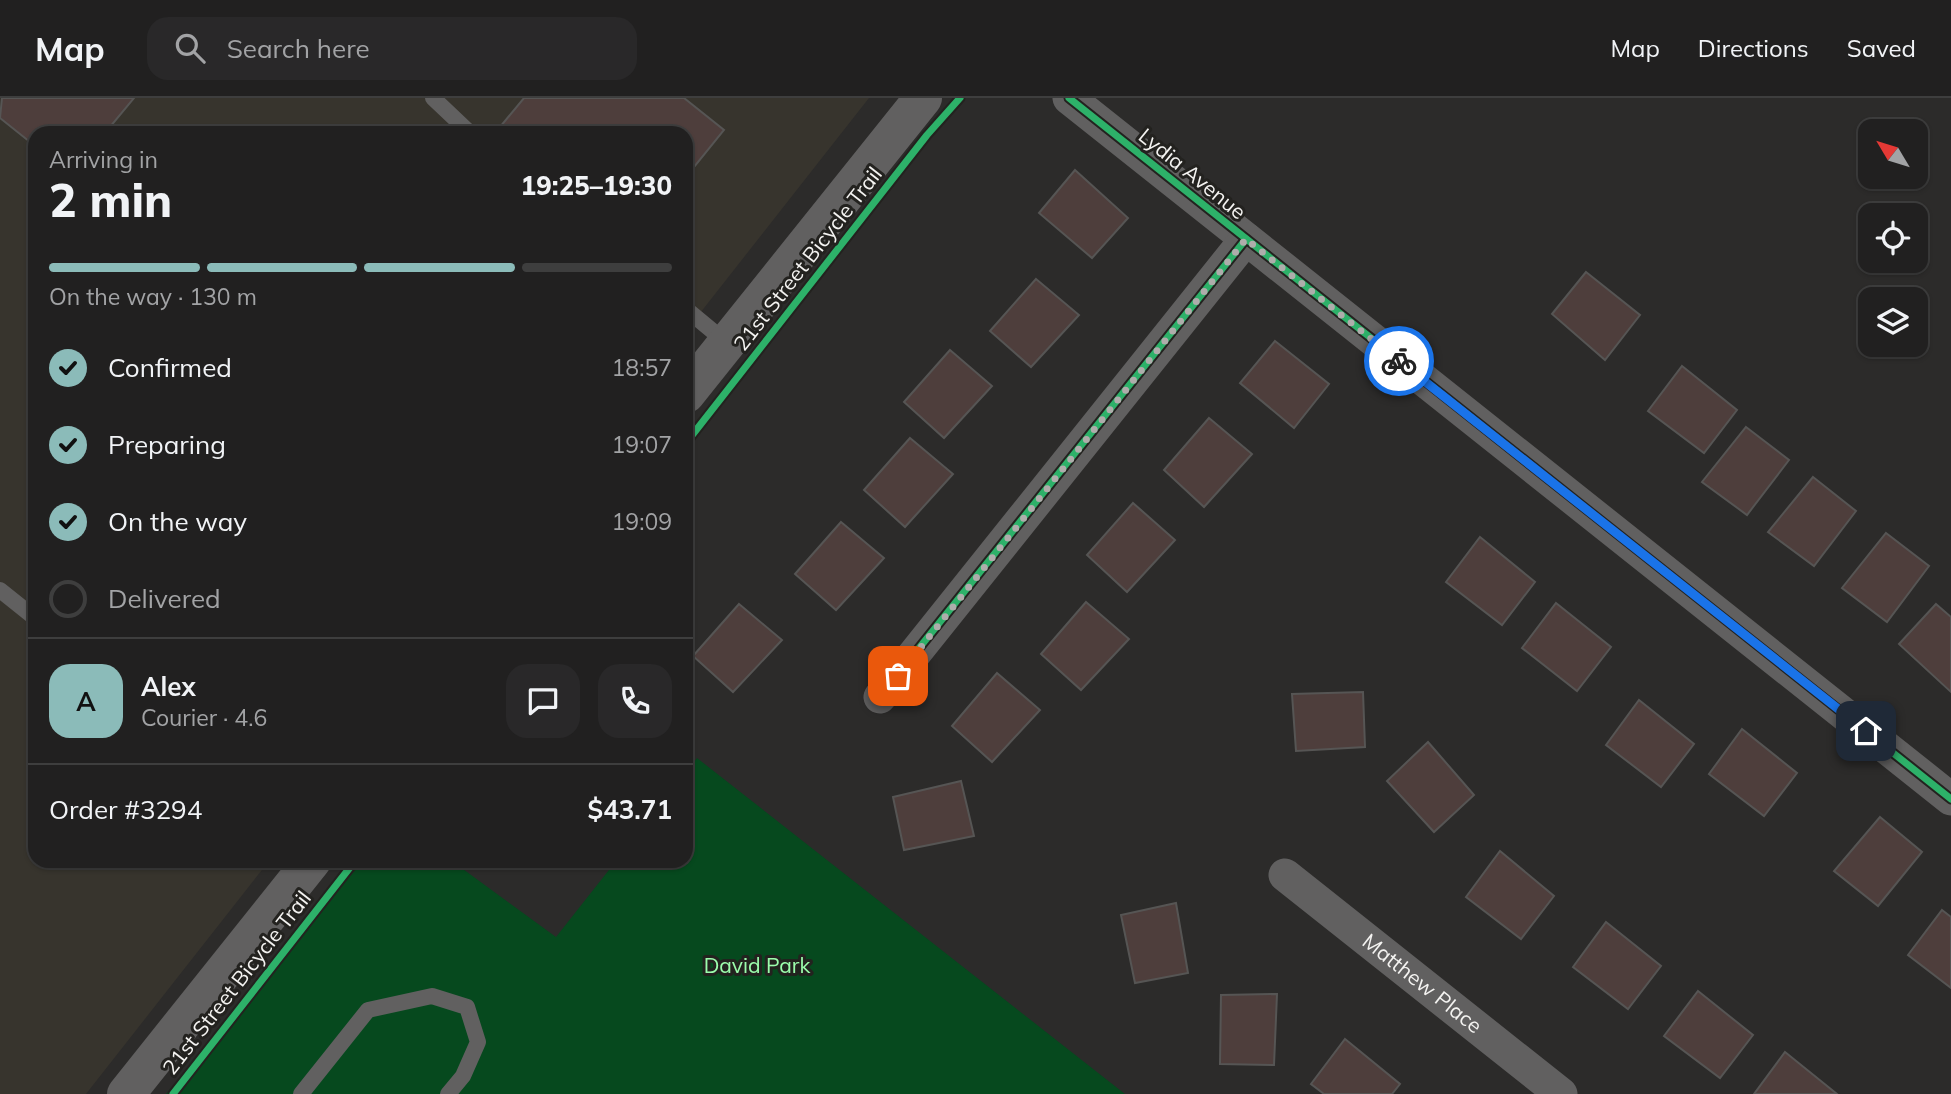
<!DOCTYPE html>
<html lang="en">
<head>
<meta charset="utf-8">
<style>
  body { margin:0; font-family:Mulish,sans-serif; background:#292829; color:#f1f3f6; height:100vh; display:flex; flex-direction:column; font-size:26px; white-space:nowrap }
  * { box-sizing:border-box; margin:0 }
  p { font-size:23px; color:#a2a3a5 }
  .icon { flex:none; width:38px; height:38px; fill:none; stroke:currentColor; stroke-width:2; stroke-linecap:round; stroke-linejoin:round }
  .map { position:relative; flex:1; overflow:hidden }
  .details { position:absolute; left:28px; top:28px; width:665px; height:742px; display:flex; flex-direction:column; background:#212020; border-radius:21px; box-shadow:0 2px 5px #0004,0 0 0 2px #3e3e3e }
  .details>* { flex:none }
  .needle { width:46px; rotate:308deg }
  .fabs { position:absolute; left:1858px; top:21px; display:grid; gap:14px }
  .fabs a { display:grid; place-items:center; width:70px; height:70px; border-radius:14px; background:#212020; box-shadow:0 2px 5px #0004,0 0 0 2px #3e3e3e; font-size:35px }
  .pin { position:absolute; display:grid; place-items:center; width:60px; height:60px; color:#fff; margin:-30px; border-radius:14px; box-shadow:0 4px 10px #0006 }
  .courier { position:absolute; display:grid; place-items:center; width:70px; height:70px; margin:-35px; border:5px solid #1a73e8; border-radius:50%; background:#fff; color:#222; box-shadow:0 2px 9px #0007 }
  .head em { font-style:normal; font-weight:800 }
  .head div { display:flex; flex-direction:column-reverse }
  .head { display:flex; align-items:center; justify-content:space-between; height:119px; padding:0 21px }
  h1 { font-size:46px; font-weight:800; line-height:52px }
  .bar { display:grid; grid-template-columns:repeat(4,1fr); gap:10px 7px; align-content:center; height:84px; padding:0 21px }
  .bar i { height:9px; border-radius:5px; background:#3e3e3e }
  .bar .current { background:#8bbbb9 }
  .bar p { grid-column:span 4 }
  .line { display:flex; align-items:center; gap:18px; padding:0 21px; border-top:2px solid #3e3e3e }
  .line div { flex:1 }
  .round { display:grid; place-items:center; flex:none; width:74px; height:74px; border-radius:21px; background:#292829 }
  ol { padding:0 21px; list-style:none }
  li { display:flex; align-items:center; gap:21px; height:77px }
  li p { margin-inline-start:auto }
  li .icon { padding:7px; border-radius:50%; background:#8bbbb9; color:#111; stroke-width:4 }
  li:last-child { color:#a2a3a5 }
  li i { width:38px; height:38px; border:4px solid #3e3e3e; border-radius:50% }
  header { display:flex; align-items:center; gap:42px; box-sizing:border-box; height:98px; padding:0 35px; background:#212020; border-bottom:2px solid #3e3e3e }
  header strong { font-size:33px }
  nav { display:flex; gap:38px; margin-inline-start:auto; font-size:24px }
  .search { width:490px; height:63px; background:#292829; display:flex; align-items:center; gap:18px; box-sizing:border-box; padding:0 24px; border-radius:21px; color:#a2a3a5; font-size:26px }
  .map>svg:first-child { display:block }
</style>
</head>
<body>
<header>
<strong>Map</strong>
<div class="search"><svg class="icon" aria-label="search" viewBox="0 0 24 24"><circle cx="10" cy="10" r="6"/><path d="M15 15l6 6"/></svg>Search here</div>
<nav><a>Map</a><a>Directions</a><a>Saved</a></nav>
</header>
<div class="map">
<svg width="1951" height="996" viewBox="0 0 1951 996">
  <rect width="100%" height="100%" fill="#2c2b2a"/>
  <polygon fill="#37342d" points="0,0 869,0 686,233 686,35 35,35 35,763 269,763 86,996 0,996"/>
  <polygon fill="#06491e" points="697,660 1125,996 166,996 363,763 452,763 556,839 616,763 686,763 686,675"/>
  <g fill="#4e3e3c" stroke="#565554" stroke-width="2">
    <polygon points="2,0 134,0 105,35 35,35 35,48 0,20"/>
    <polygon points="524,0 684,0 724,32 686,79 686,35 495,35"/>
    <polygon points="1075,72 1128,120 1092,160 1039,115"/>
    <polygon points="1586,174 1640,217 1605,262 1552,216"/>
    <polygon points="1036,181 1079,217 1031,269 990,233"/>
    <polygon points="1275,243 1329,286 1294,330 1240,285"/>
    <polygon points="950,252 992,288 944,340 904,304"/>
    <polygon points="1682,268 1737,312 1704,355 1648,313"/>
    <polygon points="1209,320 1252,356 1204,409 1164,372"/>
    <polygon points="1746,329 1789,362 1747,417 1702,384"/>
    <polygon points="910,340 953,376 905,429 864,392"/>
    <polygon points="1813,379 1856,413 1814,468 1768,434"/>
    <polygon points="1133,405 1175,442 1127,494 1087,457"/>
    <polygon points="841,424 884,460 836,512 795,476"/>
    <polygon points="1886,435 1929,468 1887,524 1842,490"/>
    <polygon points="1480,439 1535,484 1502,527 1446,484"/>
    <polygon points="1086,504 1129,541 1081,592 1041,556"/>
    <polygon points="1556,505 1611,549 1577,593 1522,550"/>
    <polygon points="739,506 782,542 733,594 693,558"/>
    <polygon points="1936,506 1951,519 1951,594 1899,546"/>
    <polygon points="997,575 1040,612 992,664 952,628"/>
    <polygon points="1363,594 1365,649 1296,653 1292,596"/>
    <polygon points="1639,602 1694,646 1661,689 1606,647"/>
    <polygon points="1742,631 1797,675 1764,718 1709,676"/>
    <polygon points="1428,644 1474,697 1434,734 1387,683"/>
    <polygon points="961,683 974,738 904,752 893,699"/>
    <polygon points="1880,719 1922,754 1878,808 1834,773"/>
    <polygon points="1500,753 1554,798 1521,841 1466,799"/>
    <polygon points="1176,805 1188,875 1135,885 1121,817"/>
    <polygon points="1942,812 1951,819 1951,890 1908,857"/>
    <polygon points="1606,824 1661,868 1628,911 1573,869"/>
    <polygon points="1698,893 1753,937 1720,980 1664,938"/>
    <polygon points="1277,896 1274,967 1220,966 1221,897"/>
    <polygon points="1345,941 1400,986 1392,996 1324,996 1311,986"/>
    <polygon points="1785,954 1837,996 1754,996"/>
  </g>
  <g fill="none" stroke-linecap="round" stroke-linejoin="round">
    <g stroke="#616060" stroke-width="16">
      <polyline points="433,0 470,35"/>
      <polyline points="686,211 727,245"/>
      <polyline points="0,492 35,520"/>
      <polyline points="301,996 368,912 432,898 467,909 478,944 463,978 448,996"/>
    </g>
    <g stroke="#616060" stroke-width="33">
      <polyline points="1069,0 1951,701"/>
      <polyline points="880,599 1246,141"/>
      <path id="s1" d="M 1285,777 L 1561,996"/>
    </g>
    <g stroke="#616060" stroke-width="38">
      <polyline points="686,296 923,0"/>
      <polyline points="126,996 312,763"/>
    </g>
    <defs>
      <g id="cycleway">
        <polyline points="1069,0 1951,701"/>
        <polyline points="686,345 927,37 960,0"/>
        <polyline points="880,599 1246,141"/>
        <polyline points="173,996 355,763"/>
      </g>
    </defs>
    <use href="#cycleway" stroke="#23221f" stroke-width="11"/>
    <use href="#cycleway" stroke="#2db169" stroke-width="7"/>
  </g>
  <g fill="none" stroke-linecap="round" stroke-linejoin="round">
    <polyline stroke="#aeadab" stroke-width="7" stroke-dasharray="0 12.6" points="898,578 1246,141 1399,263"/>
    <polyline stroke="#1a73e8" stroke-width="9" points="1399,263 1866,633"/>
  </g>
  <g text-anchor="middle" stroke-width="6" stroke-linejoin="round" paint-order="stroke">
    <g font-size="21" fill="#f4f3f1" stroke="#23221f">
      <text transform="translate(1192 76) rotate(39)" y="7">Lydia Avenue</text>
      <text transform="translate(808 161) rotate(-52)" y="7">21st Street Bicycle Trail</text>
      <text transform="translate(237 885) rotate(-52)" y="7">21st Street Bicycle Trail</text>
      <text dy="7" stroke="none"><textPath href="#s1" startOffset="175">Matthew Place</textPath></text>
    </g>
    <g font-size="21" fill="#9bfdac" stroke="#23221f">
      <text x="757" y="875">David Park</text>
    </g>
  </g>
</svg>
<div class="fabs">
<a><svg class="needle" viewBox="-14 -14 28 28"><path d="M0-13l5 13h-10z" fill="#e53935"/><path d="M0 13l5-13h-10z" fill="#a2a3a5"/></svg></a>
<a><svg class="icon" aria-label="locate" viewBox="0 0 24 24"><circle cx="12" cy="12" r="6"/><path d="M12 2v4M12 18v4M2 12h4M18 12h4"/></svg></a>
<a><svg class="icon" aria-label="layers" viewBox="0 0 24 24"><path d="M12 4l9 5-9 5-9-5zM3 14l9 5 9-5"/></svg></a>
</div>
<div class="pin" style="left:898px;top:578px;background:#ea580c"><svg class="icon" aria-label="bag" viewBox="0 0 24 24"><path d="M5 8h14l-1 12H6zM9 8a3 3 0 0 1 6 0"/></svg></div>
<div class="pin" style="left:1866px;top:633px;background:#1f2937"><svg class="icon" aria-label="home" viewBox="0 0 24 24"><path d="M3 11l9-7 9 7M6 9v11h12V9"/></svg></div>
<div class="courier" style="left:1399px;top:263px"><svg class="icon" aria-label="bike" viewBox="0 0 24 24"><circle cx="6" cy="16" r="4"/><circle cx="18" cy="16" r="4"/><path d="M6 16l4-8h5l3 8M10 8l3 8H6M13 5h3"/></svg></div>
<section class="details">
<div class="head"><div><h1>2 min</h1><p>Arriving in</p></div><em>19:25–19:30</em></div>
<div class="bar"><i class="current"></i><i class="current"></i><i class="current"></i><i></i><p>On the way · 130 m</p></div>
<ol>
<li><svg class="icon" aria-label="check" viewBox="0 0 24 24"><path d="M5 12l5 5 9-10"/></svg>Confirmed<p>18:57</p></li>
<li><svg class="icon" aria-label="check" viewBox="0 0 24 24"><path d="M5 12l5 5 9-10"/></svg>Preparing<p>19:07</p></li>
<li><svg class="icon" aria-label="check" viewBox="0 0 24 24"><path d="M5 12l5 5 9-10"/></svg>On the way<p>19:09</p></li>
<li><i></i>Delivered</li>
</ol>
<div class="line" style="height:126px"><b class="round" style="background:#8bbbb9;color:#111">A</b><div><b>Alex</b><p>Courier · 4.6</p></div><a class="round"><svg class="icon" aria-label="chat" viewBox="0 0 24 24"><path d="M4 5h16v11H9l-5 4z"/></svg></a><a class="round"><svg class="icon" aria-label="phone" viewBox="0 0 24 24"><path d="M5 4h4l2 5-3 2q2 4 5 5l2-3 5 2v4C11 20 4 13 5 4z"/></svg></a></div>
<div class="line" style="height:91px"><div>Order #3294</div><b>$43.71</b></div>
</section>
</div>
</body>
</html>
